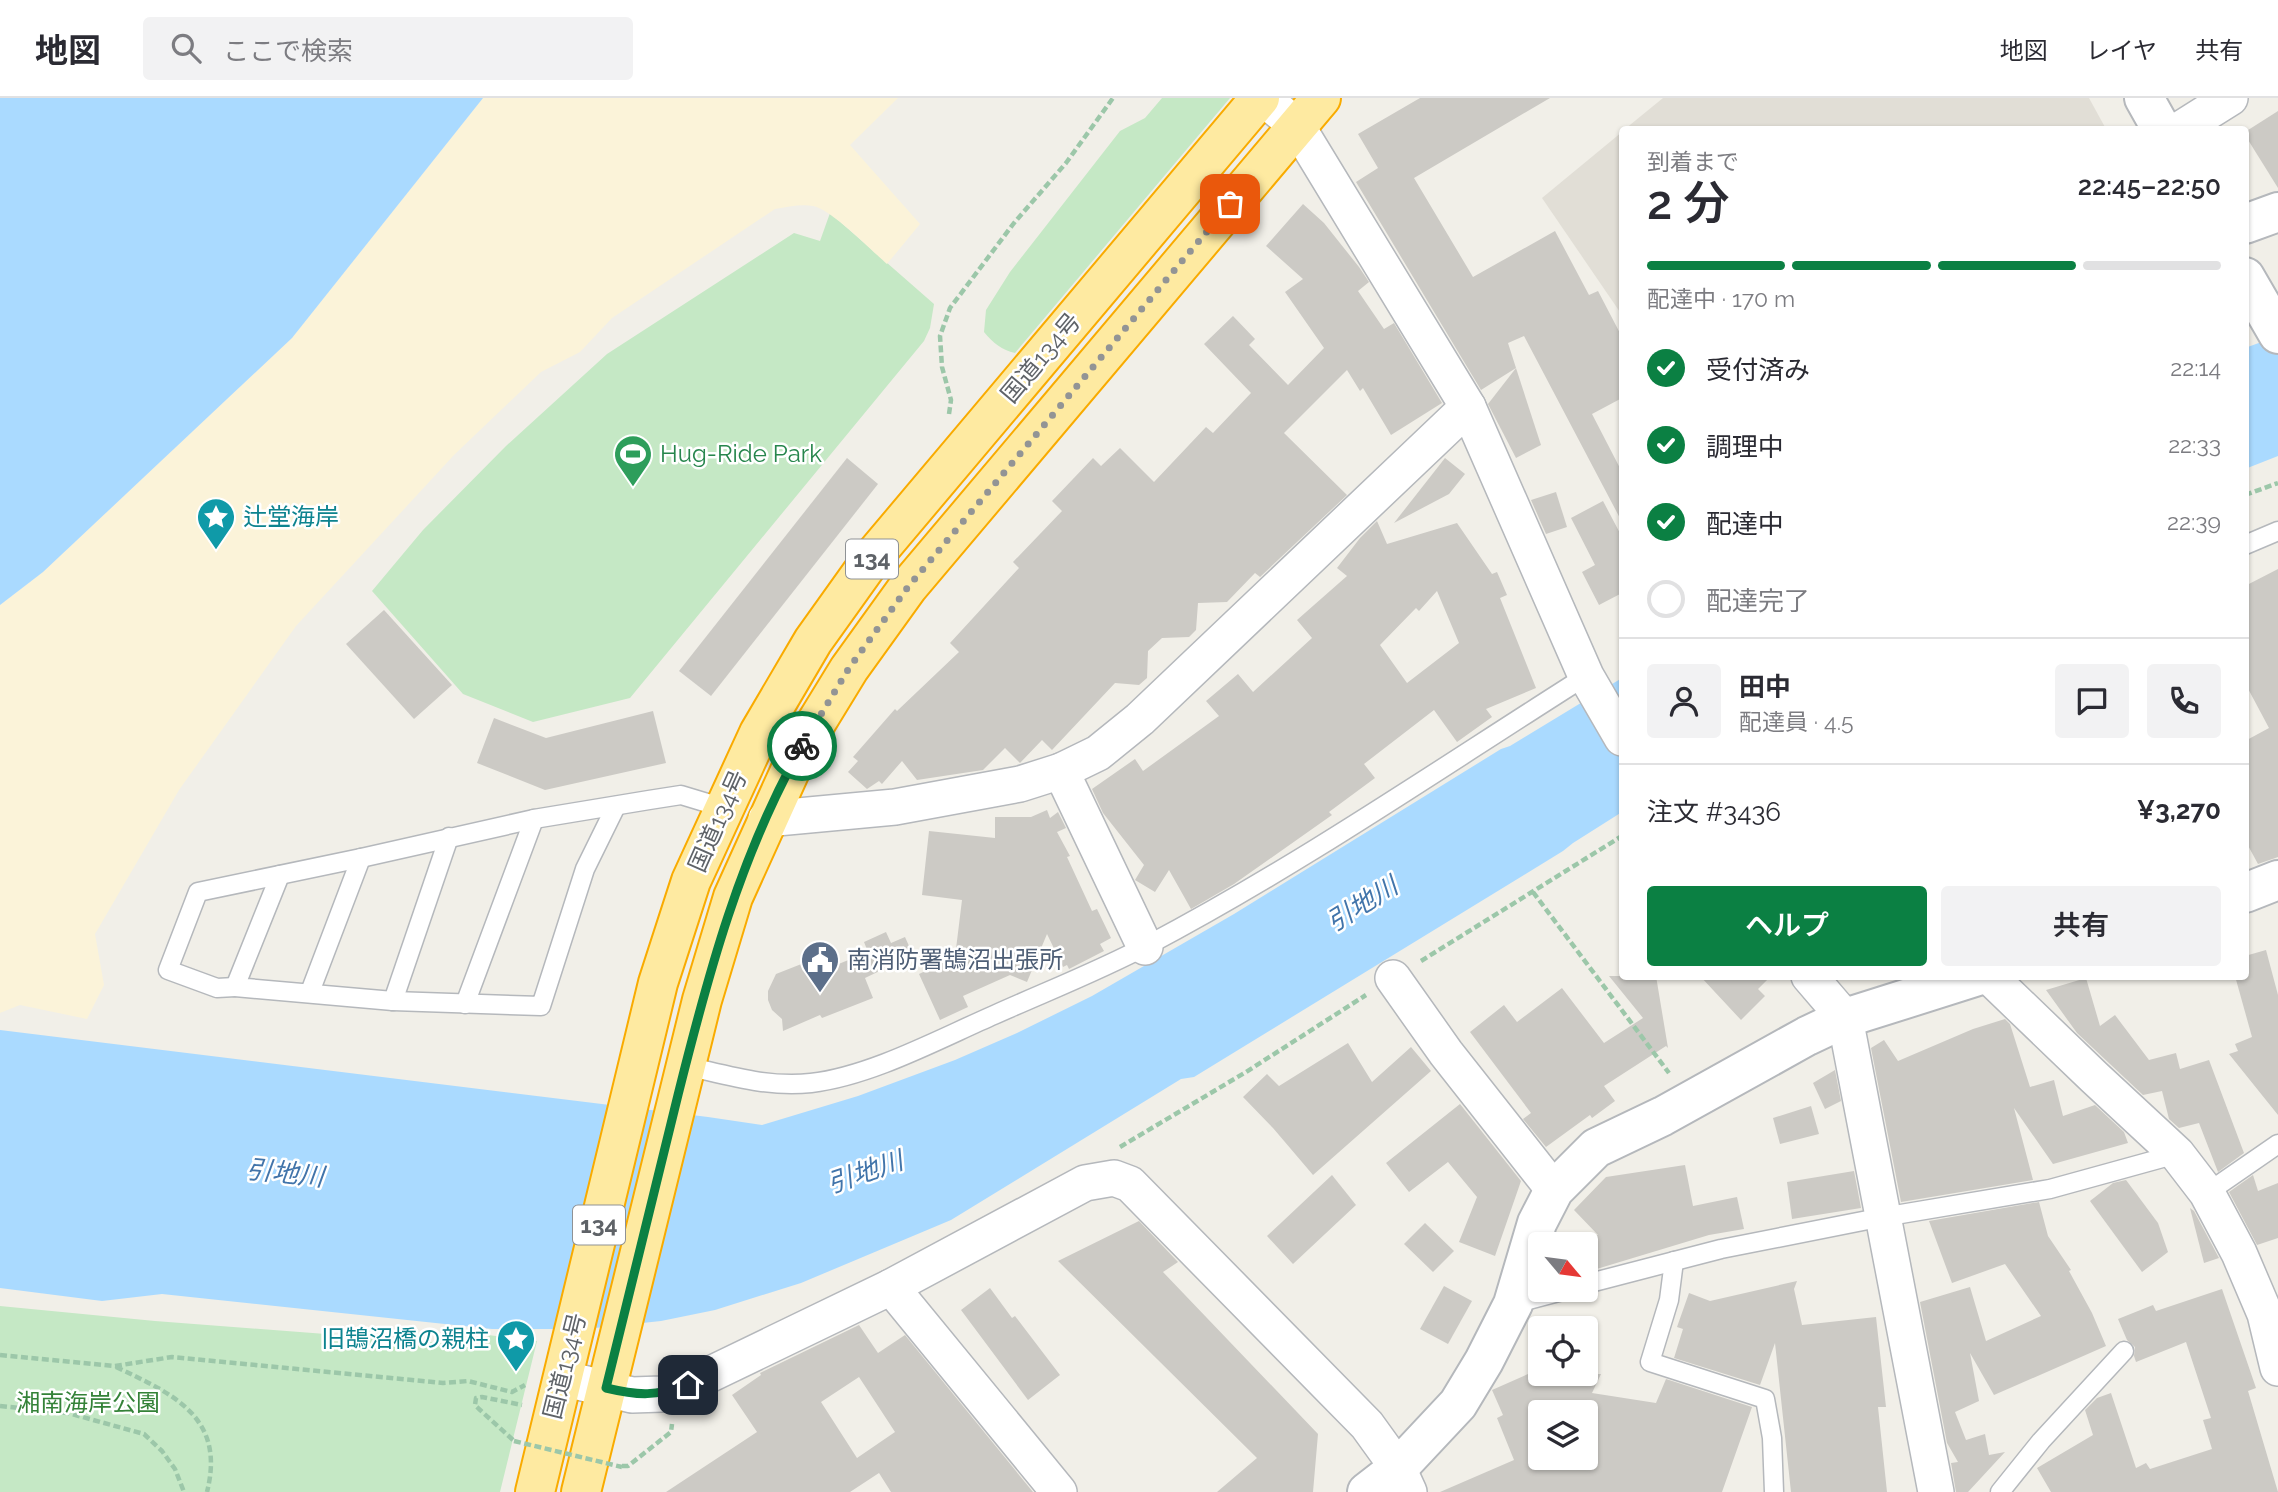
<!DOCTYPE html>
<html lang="ja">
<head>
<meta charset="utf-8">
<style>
  body { margin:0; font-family:Raleway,"Noto Sans JP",sans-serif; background:#f2f2f3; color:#2b2b33; height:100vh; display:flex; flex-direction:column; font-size:26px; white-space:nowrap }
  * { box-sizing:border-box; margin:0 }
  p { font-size:23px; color:#7c7c81 }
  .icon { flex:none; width:38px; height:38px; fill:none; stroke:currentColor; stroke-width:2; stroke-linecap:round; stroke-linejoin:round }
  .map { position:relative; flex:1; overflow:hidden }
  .sheet { position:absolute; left:1619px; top:28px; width:630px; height:854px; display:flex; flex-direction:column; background:#fff; border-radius:7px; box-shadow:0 2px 5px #0004 }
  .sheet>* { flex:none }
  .needle { width:46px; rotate:119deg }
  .buttons { position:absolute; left:1528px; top:1134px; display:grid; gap:14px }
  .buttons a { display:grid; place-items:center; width:70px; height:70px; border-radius:7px; background:#fff; box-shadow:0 2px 5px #0004; font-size:35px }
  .pin { position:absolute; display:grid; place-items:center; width:60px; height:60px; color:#fff; margin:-30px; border-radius:14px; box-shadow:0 4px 10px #0006 }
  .courier { position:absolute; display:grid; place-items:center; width:70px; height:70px; margin:-35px; border:5px solid #0b8043; border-radius:50%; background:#fff; color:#222; box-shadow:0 2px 9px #0007 }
  .head em { font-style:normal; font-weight:600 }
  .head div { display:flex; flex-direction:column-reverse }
  .head { display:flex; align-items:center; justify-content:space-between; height:119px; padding:0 28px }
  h1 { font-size:46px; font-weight:600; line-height:52px }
  .bar { display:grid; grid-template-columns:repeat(4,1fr); gap:10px 7px; align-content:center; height:84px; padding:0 28px }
  .bar i { height:9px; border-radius:5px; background:#e1e1e2 }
  .bar .current { background:#0b8043 }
  .bar p { grid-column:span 4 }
  .line { display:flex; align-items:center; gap:18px; padding:0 28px; border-top:2px solid #e1e1e2 }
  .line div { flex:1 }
  .round { display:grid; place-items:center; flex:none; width:74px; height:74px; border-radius:7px; background:#f2f2f3 }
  ol { padding:0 28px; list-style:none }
  li { display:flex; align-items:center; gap:21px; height:77px }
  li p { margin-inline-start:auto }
  li .icon { padding:7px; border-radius:50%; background:#0b8043; color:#fff; stroke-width:4 }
  li:last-child { color:#7c7c81 }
  li i { width:38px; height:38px; border:4px solid #e1e1e2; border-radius:50% }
  .primary-button { display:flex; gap:14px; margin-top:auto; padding:14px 28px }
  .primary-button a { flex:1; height:80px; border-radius:7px; background:#0b8043; color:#fff; font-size:28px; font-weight:600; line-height:80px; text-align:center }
  .primary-button a+a { background:#f2f2f3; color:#2b2b33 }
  header { display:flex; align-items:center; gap:42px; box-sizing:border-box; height:98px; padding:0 35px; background:#fff; border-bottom:2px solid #e1e1e2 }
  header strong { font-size:33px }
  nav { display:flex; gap:38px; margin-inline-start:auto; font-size:24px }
  .search { width:490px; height:63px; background:#f2f2f3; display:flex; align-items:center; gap:18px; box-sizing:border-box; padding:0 24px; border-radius:7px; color:#7c7c81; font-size:26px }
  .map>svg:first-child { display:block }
</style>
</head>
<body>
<header>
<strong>地図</strong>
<div class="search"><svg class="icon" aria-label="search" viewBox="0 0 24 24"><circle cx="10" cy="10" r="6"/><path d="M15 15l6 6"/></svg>ここで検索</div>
<nav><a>地図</a><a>レイヤ</a><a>共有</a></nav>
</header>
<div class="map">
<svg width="2278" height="1394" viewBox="0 0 2278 1394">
  <rect width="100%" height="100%" fill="#f1efe8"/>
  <g fill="#e1ded6">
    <polygon points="1663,0 2089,0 2106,31 1625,31"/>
    <polygon points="1622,34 1622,217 1542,100"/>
  </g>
  <g fill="#c5e8c5">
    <path d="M 1162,0 L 1230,0 L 1015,255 C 1002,252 993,245 984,234 L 986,212 L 1010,174 L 1120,33 L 1145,20 Z"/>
    <polygon points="830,115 934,206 930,230 924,243 630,600 533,624 463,596 372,493 423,432 506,348 607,256 794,135 820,143"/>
    <polygon points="0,1208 155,1223 482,1248 488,1237 537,1243 500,1394 0,1394"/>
  </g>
  <path fill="#fbf3d9" d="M 483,0 L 898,0 L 850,47 L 920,126 L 887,166 C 872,153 831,111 813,108 C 800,106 788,109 775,111 L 612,220 L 580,254 L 541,274 L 454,357 L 296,528 L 179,692 L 95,836 L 104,887 L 87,921 L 20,907 L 0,915 L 0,507 L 43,474 L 292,240 Z"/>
  <g fill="#aadaff">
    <polygon points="0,0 483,0 292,240 43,474 0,507"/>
    <polygon points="2278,238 2278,358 2245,371 2245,250"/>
    <polygon points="1622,580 1622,714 1573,745 1563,753 1194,979 1181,981 951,1122 801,1185 715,1212 661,1223 585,1231 492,1231 162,1196 102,1203 0,1190 0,932 708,1019 762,1027 858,998 955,962 1017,935 1092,898 1234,816 1501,651 1510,648"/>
  </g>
  <g fill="#cccac5" fill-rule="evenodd">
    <polygon points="1420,0 1550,0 1414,80 1473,179 1555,133 1589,197 1598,193 1622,239 1622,300 1592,316 1622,374 1622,424 1524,238 1508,245 1516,270 1481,292 1356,84 1378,70 1358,36"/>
    <polygon points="2278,13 2278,90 2245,37 2245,34"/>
    <polygon points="1303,106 1324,125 1359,169 1369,184 1358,193 1384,231 1394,225 1442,305 1391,337 1363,290 1360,293 1347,272 1284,335 1347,397 1260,479 1255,475 1227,504 1198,505 1196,532 1189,539 1162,540 1148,553 1147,580 1139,587 1115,585 1052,652 1042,642 1020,665 1005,650 983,672 917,682 902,663 882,686 879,683 867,691 848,674 858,663 853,659 895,611 897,613 959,554 950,545 1019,470 1013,464 1062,413 1052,403 1093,360 1101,368 1120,350 1154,384 1206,329 1213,335 1251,295 1204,246 1233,218 1255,241 1249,247 1288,287 1324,250 1285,194 1303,181 1266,148"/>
    <polygon points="1516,270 1541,347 1516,360 1488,306"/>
    <polygon points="847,360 878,386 711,598 679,573"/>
    <polygon points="1445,360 1465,376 1449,396 1394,425"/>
    <polygon points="1556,394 1567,429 1546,436 1531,402"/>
    <polygon points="1603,403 1622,439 1622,495 1599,507 1582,474 1595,467 1571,420"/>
    <path d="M 1377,423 L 1387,446 L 1457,425 L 1492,476 L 1497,474 L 1507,497 L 1500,500 L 1536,590 L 1486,611 L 1492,619 L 1457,644 L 1434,612 L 1364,666 L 1375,680 L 1329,714 L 1332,717 L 1234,786 L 1191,811 L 1169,772 L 1155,794 L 1135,782 L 1144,767 L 1103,715 L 1092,691 L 1135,661 L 1143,673 L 1219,618 L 1206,603 L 1238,576 L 1253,594 L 1312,540 L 1297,522 L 1347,478 L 1337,470 L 1360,440 ZM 1437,493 L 1459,545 L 1407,585 L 1380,547 L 1416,510 L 1419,513 Z"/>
    <polygon points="2278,471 2278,759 2258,766 2245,742 2245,643 2269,630 2245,585 2245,488"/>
    <polygon points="384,512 452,587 414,621 346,546"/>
    <polygon points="653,613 666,665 545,692 477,665 494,620 546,640"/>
    <polygon points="1047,712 1050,720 1058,714 1066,730 1057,734 1070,758 1067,759 1092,813 1097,811 1111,840 1100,846 1104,853 1069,871 1067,867 1063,869 1047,836 1027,884 1010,877 963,898 968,909 940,922 919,876 955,859 962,802 922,797 929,733 995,740 995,719 1031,719"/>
    <polygon points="886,834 891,845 905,839 913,857 865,880 873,900 822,920 820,917 783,933 782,921 772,912 768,902 768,893 776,876 809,863 814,876 868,854 864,844"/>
    <polygon points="2266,852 2278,897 2278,1017 2229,956 2238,953 2235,946 2252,939 2235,878 2245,878 2245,858"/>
    <polygon points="1609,878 1656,878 1668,950 1666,948 1604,988 1615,1003 1592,1020 1590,1017 1546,1049 1523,1021 1531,1015 1470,934 1504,907 1517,924 1562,890 1604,945 1643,920"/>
    <polygon points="1700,878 1771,878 1758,891 1765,898 1741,922"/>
    <polygon points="2086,880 2100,928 2115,917 2149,962 2176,955 2180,971 2209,962 2244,1055 2218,1074 2199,1025 2179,1030 2169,1021 2162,993 2143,997 2077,935 2046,892"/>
    <polygon points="2005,921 2010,926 2030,989 2054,982 2063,1018 2095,1007 2124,1034 2128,1045 2053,1066 2014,1010 2033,1082 1901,1104 1871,950 1884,942 1898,963 1973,931"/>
    <polygon points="1348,945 1372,984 1411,949 1431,973 1313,1077 1273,1030 1243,999 1267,976 1279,988"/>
    <polygon points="1835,972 1841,1003 1825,1011 1813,985"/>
    <polygon points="1460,1006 1521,1083 1495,1158 1459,1144 1477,1099 1448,1064 1409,1094 1386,1065"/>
    <polygon points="1811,1008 1819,1036 1780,1046 1773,1020"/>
    <polygon points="1685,1067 1693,1108 1737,1099 1744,1131 1709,1137 1590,1173 1583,1141 1598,1137 1574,1112 1606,1079"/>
    <polygon points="1854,1073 1861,1110 1792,1121 1787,1084"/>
    <polygon points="1332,1077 1356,1107 1293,1166 1267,1138"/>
    <polygon points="2253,1077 2258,1093 2278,1085 2278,1140 2257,1147 2229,1094"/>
    <polygon points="2126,1082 2158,1125 2168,1154 2142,1174 2090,1103 2113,1085"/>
    <polygon points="2039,1104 2048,1138 2071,1172 2069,1173 2092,1215 2106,1248 1994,1297 1970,1255 1979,1303 1955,1314 1966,1342 1985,1336 1989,1357 2005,1354 1968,1394 1956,1394 1951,1365 1958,1364 1947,1345 1920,1204 1970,1189 1986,1243 2041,1218 2005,1166 1952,1185 1929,1123"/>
    <polygon points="2190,1110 2194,1113 2219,1160 2204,1165"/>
    <polygon points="1139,1123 1178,1164 1163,1174 1318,1336 1313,1394 1217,1394 1257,1360 1058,1163"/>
    <polygon points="1425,1125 1454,1153 1433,1174 1404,1146"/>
    <polygon points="1797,1183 1794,1191 1802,1227 1876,1219 1886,1309 1878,1309 1887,1394 1791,1394 1775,1245 1760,1287 1674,1260 1683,1231 1677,1229 1689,1195 1710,1203"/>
    <polygon points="1444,1188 1472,1203 1448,1246 1420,1231"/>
    <polygon points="990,1190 1012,1220 1015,1218 1060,1277 1028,1302 961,1212"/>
    <polygon points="2222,1191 2256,1290 2248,1293 2278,1394 2051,1394 2037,1370 2093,1337 2085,1312 2097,1300 2111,1295 2136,1370 2146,1365 2150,1371 2212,1351 2203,1322 2211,1320 2186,1244 2136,1264 2134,1258 2135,1249 2127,1242 2118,1221 2153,1207 2156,1213"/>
    <path d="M 859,1227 L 878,1255 L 905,1237 L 1033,1394 L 891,1394 L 879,1375 L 850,1394 L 666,1394 L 757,1334 L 732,1297 L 761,1277 L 760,1275 ZM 859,1279 L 895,1334 L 857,1360 L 821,1304 Z"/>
    <path d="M 1528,1276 L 1601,1276 L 1592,1295 L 1656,1305 L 1666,1281 L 1752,1309 L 1722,1394 L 1440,1394 L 1514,1362 L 1497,1320 L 1503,1317 L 1492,1292 ZM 1586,1309 L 1586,1360 L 1540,1360 L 1540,1314 L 1583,1314 Z"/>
  </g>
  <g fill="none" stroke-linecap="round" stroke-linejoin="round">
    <defs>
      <g id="service">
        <polyline points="2245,447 2278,433"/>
        <polyline points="280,777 235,889 393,903 541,908 585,771 616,708"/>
        <polyline points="235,889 217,890 168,872 198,794 361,760 534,721 649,702 681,697 724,710"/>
        <polyline points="310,894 361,760"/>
        <polyline points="393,903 449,739"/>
        <polyline points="465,906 534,721"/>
        <path d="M 686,968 C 727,977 768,990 811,985 C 871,978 939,941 994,917 C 1045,894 1099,873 1148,847 C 1300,767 1442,669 1586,578"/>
        <polyline points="2207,1095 2278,1046"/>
        <polyline points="1674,1163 1669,1202 1650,1264 1765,1301 1772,1340 1774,1394"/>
        <polyline points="1586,1186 1721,1151 1883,1119 2050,1091 2177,1056"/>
        <polyline points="1513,1206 1566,1192"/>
        <polyline points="2000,1394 2041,1343 2124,1253"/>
      </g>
      <g id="minor">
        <polyline points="1263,0 1297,28 1468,309 1586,578 1622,640"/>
        <polyline points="2179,32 2230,0"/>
        <polyline points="1061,673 1145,849"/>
        <polyline points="766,721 895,709 1020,686 1061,673 1098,655 1140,621 1468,309"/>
        <polyline points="1809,878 1845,920 1936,1394"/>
        <polyline points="1989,878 2094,979 2177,1056 2207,1095 2239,1155 2265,1216 2278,1270"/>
        <polyline points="1393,880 1446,955 1554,1092"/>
        <polyline points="891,1189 1085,1085 1114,1080 1130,1086 1367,1327 1398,1370 1409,1394"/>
        <polyline points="562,1280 632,1297 662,1296 688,1287 891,1189 1059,1394"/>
      </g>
      <g id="tertiary">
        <polyline points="2144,0 2162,32"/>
        <polyline points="2245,126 2278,114"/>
        <polyline points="2245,179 2278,236"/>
        <polyline points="2245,795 2278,782"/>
        <polyline points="1367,1394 1398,1370 1458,1306 1484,1263 1513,1206 1537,1125 1554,1092 1596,1050 1663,1018 1807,938 1845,920 1978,878"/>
      </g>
      <g id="trunk">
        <polyline points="535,1394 658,885 691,783 759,635 813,543 873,459 1260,0"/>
        <polyline points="581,1394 702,902 733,799 800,651 849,571 908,489 1321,0"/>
      </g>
    </defs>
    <use href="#service" stroke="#b5b8bc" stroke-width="21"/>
    <use href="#minor" stroke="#b5b8bc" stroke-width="38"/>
    <use href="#tertiary" stroke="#b5b8bc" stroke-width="42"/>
    <use href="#trunk" stroke="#f9ab00" stroke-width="42"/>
    <g stroke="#9cc7a9" stroke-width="4.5" stroke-dasharray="7 3.5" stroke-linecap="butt">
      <polyline points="949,316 951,302 942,269 940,238 950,210 1014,125 1066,65 1113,0"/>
      <polyline points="2245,397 2278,385"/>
      <polyline points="1533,794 1669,975"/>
      <polyline points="1421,863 1622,738"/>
      <polyline points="1120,1049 1246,974 1366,897"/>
      <polyline points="0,1257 115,1268 172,1259 443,1285 468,1283 512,1294 525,1287"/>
      <path d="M 116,1269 C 173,1296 226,1319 207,1394"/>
      <polyline points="0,1308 68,1315 144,1336 162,1353 175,1371 184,1394"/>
      <polyline points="513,1342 479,1311 475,1307 476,1300 482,1299 522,1307"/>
      <polyline points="622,1368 628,1368 671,1334 672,1326"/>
    </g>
    <use href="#service" stroke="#fff" stroke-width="18"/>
    <use href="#minor" stroke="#fff" stroke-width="35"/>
    <use href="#tertiary" stroke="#fff" stroke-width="38"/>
    <use href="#trunk" stroke="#feeaa1" stroke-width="38"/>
    <polyline stroke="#9cc7a9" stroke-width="4.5" stroke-dasharray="7 3.5" stroke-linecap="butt" points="514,1343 622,1369"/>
  </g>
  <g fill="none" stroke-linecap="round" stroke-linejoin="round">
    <polyline stroke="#929495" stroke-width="7" stroke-dasharray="0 12.6" points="802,648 849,570 908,489 1230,106"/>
    <path stroke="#0b8043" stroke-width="9" d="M 688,1287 C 655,1298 640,1298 606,1290 C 630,1193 654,1095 678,997 C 708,877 740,757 802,648"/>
  </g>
  <defs>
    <symbol id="stadium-pin" viewBox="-11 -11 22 30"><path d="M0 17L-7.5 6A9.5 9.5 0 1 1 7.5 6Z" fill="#2e9e5b" stroke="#fff"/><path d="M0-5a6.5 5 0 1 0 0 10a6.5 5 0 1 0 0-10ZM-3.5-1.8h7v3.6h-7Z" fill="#fff"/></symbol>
    <symbol id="sight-pin" viewBox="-11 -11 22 30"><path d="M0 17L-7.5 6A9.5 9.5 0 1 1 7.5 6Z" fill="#0f9aa8" stroke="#fff"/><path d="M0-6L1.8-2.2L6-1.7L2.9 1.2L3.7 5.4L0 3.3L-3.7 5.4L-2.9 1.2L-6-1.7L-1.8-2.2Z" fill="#fff"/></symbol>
    <symbol id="civic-pin" viewBox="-11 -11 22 30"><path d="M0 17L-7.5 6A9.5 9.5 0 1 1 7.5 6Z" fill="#5c6f8a" stroke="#fff"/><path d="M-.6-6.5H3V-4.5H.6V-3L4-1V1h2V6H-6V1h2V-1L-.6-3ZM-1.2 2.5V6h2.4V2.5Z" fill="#fff"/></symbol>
  </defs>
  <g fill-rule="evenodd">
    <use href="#stadium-pin" x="611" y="334" width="44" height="60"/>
    <use href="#sight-pin" x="194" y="397" width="44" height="60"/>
    <use href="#civic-pin" x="798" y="840" width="44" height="60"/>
    <use href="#sight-pin" x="494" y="1219" width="44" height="60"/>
  </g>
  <g text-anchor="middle" stroke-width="5" stroke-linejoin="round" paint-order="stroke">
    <g fill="#fff" stroke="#8f9295" stroke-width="2">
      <rect x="846" y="441.5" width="52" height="39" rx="5"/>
      <rect x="573" y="1107.5" width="52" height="39" rx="5"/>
    </g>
    <g font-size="23" font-weight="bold" fill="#5f6368">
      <text x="872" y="469">134</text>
      <text x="599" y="1135">134</text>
    </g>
    <g font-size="24" fill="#5f6368" stroke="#fff">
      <text transform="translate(1041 260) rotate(-50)" y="8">国道134号</text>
      <text transform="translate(718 723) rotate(-66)" y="8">国道134号</text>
      <text transform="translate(565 1268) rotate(-76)" y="8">国道134号</text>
    </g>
    <g font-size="24" fill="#27864d" stroke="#fff" text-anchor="start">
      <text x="660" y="364">Hug-Ride Park</text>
    </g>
    <g font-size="24" fill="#0d838f" stroke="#fff" text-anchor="start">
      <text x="243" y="427">辻堂海岸</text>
      <text x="489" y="1249" text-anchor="end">旧鵠沼橋の親柱</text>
    </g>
    <g font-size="24" fill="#4e5e75" stroke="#fff" text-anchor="start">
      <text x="847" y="870">南消防署鵠沼出張所</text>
    </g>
    <g font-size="24" fill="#348238" stroke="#fff">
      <text x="88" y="1313">湘南海岸公園</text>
    </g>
    <g font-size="26" font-style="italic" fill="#4174aa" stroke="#fff">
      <text transform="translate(1362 806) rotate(-32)" y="9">引地川</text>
      <text transform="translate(865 1074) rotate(-19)" y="9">引地川</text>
      <text transform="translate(285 1075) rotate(6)" y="9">引地川</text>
    </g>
  </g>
</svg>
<div class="buttons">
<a><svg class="needle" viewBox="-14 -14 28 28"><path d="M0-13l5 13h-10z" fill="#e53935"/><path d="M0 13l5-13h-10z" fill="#7c7c81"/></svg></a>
<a><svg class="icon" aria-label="locate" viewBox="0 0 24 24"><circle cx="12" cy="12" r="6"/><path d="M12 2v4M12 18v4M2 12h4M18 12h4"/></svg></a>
<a><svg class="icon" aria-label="layers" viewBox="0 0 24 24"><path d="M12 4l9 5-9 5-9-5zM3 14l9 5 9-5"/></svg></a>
</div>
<div class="pin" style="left:1230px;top:106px;background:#ea580c"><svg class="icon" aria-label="bag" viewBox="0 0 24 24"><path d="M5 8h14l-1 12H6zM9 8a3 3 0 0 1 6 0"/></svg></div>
<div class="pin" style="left:688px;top:1287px;background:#1f2937"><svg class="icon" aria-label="home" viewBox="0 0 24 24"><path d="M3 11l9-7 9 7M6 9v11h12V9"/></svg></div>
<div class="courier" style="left:802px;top:648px"><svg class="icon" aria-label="bike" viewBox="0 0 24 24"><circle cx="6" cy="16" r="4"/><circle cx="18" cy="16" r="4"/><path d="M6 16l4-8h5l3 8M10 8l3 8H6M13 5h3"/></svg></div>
<section class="sheet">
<div class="head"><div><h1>2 分</h1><p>到着まで</p></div><em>22:45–22:50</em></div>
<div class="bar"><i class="current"></i><i class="current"></i><i class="current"></i><i></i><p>配達中 · 170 m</p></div>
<ol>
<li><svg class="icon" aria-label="check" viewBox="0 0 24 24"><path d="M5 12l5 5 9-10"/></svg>受付済み<p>22:14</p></li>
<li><svg class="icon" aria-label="check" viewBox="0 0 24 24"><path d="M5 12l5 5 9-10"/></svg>調理中<p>22:33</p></li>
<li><svg class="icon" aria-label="check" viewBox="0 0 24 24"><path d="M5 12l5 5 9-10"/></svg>配達中<p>22:39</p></li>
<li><i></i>配達完了</li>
</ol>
<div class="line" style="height:126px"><a class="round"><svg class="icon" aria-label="person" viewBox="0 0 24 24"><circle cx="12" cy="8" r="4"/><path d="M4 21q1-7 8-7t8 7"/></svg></a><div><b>田中</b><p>配達員 · 4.5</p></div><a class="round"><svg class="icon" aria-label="chat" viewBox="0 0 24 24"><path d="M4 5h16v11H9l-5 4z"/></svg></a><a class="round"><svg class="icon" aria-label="phone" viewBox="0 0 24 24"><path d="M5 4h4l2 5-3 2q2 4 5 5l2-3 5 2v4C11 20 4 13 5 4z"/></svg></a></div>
<div class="line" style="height:91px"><div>注文 #3436</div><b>¥3,270</b></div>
<div class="primary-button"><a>ヘルプ</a><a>共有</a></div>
</section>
</div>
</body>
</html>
